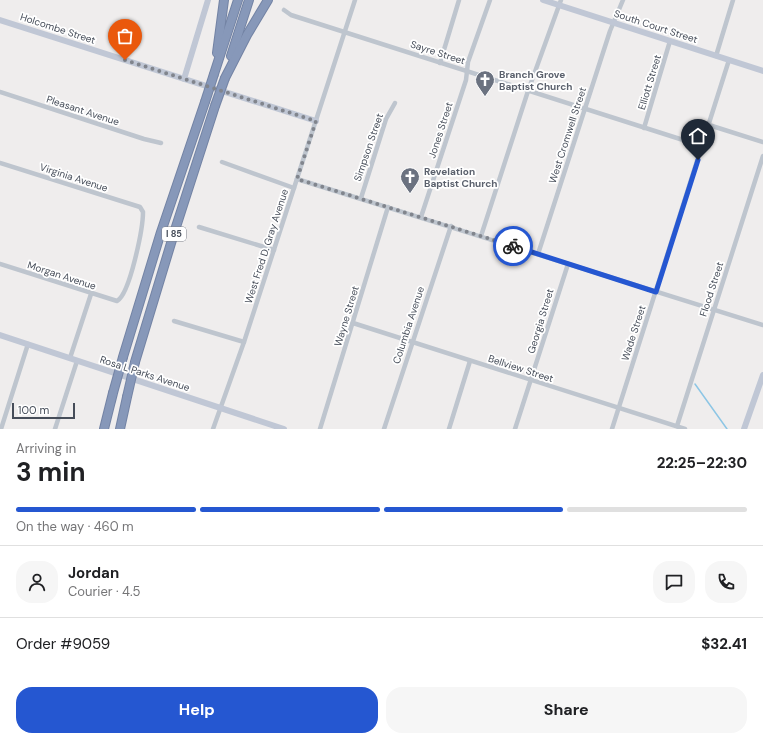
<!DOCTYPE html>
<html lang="en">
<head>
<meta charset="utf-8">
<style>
  body { margin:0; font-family:"DM Sans",sans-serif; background:#f6f6f6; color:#202124; height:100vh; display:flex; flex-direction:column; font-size:15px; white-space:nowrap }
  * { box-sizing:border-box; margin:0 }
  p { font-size:13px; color:#757577 }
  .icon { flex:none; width:22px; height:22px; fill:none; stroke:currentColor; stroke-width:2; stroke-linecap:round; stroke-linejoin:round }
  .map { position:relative; height:429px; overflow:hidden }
  .sheet { display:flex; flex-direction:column; background:#fff; flex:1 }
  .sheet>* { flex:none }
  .scale { position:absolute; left:12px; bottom:10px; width:63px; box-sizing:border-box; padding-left:4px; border:2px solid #464d59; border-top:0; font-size:11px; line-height:14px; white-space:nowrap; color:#464d59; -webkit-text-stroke:3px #fff; paint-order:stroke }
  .pin { position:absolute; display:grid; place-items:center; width:34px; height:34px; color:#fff; margin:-41px -17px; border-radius:50% 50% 50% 0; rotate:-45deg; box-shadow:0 0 4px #0007 }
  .pin .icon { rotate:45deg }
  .courier { position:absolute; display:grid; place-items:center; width:40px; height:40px; margin:-20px; border:3px solid #2557d1; border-radius:50%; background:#fff; color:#222; box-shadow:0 1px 5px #0007 }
  .overview em { font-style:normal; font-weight:700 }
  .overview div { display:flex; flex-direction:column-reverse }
  .overview { display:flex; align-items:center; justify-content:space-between; height:68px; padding:0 16px }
  h1 { font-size:26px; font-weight:700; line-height:30px }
  .bar { display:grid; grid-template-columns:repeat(4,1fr); gap:6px 4px; align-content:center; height:48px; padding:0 16px }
  .bar i { height:5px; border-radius:3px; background:#e0e0e0 }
  .bar .active { background:#2557d1 }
  .bar p { grid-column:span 4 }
  .line { display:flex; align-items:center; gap:10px; padding:0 16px; border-top:1px solid #e0e0e0 }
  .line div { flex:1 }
  .round { display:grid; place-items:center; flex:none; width:42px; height:42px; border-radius:16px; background:#f6f6f6 }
  .cta { display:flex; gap:8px; margin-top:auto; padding:8px 16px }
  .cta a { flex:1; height:46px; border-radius:16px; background:#2557d1; color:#fff; font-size:16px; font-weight:700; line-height:46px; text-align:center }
  .cta a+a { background:#f6f6f6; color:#202124 }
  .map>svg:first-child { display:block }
</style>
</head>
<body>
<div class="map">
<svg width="763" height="429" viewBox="0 0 763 429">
  <rect width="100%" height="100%" fill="#efeded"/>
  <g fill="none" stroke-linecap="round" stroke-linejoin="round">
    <polyline stroke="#8dc6e5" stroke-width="1.5" points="695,384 727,429"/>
    <defs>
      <g id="highway">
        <polyline points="217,53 224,0"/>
        <polyline points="231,56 249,0"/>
        <polyline points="214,74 238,0"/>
        <polyline points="225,78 247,35 268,0"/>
        <polyline points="123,357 161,232 205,102"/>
        <polyline points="135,362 175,230 215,106"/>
        <polyline points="104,429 113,393"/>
        <polyline points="120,429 127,397"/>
      </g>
    </defs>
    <use href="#highway" stroke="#7383a4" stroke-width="10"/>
    <g stroke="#bec5ce" stroke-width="4.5">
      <polyline points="284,10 291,15 702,146"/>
      <polyline points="716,56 733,0"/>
      <polyline points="440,63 459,0"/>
      <polyline points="0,92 144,139 161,143"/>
      <polyline points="709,125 763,142"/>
      <polyline points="644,128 670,41"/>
      <polyline points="222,162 294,188"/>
      <path d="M 0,163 L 140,207 L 143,212 C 143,228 130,294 117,301 L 0,264"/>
      <polyline points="297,179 763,325"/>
      <polyline points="361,198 386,119 395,103"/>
      <polyline points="421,217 466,80 468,62 490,0"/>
      <polyline points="199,227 274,250"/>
      <polyline points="481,236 528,91 561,0"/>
      <polyline points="538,254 610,31 623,0"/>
      <polyline points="174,321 244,342"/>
      <polyline points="353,323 685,429"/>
      <polyline points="70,358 91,294"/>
      <polyline points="677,426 763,156"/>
      <polyline points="1,429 28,344"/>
      <polyline points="55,429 77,361"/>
      <polyline points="213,429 244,342 355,0"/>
      <polyline points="320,429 388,207"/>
      <polyline points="384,429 451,226"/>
      <polyline points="449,429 470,361"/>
      <polyline points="515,429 568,264"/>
      <polyline points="612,429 729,60"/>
    </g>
    <g stroke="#c0c7d5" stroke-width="6">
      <polyline points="543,0 763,71"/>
      <polyline points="0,20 316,121"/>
      <polyline points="184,79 208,0"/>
      <polyline points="0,335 284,429"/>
      <polyline points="744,429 763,375"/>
    </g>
    <use href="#highway" stroke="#8798b9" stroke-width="8"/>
    <defs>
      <g id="highway-bridge">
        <polyline points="205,102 214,74"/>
        <polyline points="215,106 225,78"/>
        <polyline points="113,393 123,357"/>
        <polyline points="127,397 135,362"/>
      </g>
    </defs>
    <use href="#highway-bridge" stroke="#7383a4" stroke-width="10" stroke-linecap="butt"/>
    <use href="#highway-bridge" stroke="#8798b9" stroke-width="8"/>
  </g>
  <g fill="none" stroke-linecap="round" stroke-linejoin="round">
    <polyline stroke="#81858d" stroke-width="4" stroke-dasharray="0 7.2" points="125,60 316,121 297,179 513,246"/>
    <polyline stroke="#2557d1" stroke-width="5" points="513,246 656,292 698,160"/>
  </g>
  <defs>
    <symbol id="church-pin" viewBox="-11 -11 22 30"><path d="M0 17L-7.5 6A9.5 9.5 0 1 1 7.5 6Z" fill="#6b7280" stroke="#fff"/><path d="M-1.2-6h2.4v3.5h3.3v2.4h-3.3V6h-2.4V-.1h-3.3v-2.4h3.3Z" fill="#fff"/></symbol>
  </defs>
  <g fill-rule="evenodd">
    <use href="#church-pin" x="474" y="69" width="22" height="30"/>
    <use href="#church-pin" x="399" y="166" width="22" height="30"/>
  </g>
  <g text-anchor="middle" stroke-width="3.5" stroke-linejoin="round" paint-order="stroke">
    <rect fill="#fff" stroke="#7e828b" stroke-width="1" x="162" y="227" width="24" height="14" rx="3"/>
    <g font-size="9" font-weight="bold" fill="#464d59">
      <text x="174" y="237">I 85</text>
    </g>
    <g font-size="10" fill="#464d59" stroke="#fff">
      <text transform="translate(656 26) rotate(18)" y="4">South Court Street</text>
      <text transform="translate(58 28) rotate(18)" y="4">Holcombe Street</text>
      <text transform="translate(438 52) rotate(18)" y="4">Sayre Street</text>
      <text transform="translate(649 82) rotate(-73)" y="4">Elliott Street</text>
      <text transform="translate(83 110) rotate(18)" y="4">Pleasant Avenue</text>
      <text transform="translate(440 130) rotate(-72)" y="4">Jones Street</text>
      <text transform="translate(567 135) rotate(-72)" y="4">West Cromwell Street</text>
      <text transform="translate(368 147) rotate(-71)" y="4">Simpson Street</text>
      <text transform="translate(74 177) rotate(18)" y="4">Virginia Avenue</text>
      <text transform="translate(266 246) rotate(-72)" y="4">West Fred D. Gray Avenue</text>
      <text transform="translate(62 275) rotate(18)" y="4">Morgan Avenue</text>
      <text transform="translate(711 289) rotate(-72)" y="4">Flood Street</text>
      <text transform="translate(346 316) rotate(-73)" y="4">Wayne Street</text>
      <text transform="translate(540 321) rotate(-73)" y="4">Georgia Street</text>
      <text transform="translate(408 325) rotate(-72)" y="4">Columbia Avenue</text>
      <text transform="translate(633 333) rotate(-72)" y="4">Wade Street</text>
      <text transform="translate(521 368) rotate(18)" y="4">Bellview Street</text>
      <text transform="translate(145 373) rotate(18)" y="4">Rosa L Parks Avenue</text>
    </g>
    <g font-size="10" font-weight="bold" fill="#5b616d" stroke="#fff" text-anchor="start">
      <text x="499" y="78">Branch Grove<tspan x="499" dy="12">Baptist Church</tspan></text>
      <text x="424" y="175">Revelation<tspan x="424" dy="12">Baptist Church</tspan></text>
    </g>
  </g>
</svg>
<div class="scale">100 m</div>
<div class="pin" style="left:125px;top:60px;background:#ea580c"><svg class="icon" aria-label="bag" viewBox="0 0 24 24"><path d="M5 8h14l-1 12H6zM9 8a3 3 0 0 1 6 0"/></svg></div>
<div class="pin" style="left:698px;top:160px;background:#1f2937"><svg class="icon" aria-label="home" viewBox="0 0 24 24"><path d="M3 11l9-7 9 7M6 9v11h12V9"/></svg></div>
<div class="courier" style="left:513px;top:246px"><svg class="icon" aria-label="bike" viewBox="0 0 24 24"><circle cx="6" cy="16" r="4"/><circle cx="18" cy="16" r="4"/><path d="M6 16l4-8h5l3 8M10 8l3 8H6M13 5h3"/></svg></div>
</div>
<section class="sheet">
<div class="overview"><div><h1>3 min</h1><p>Arriving in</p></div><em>22:25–22:30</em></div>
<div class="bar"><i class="active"></i><i class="active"></i><i class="active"></i><i></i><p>On the way · 460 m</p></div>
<div class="line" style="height:72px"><a class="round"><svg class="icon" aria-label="person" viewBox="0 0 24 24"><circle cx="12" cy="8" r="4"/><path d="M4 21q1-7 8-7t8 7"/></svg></a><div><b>Jordan</b><p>Courier · 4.5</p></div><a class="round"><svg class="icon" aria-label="chat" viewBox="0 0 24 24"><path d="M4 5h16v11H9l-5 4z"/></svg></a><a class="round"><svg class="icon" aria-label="phone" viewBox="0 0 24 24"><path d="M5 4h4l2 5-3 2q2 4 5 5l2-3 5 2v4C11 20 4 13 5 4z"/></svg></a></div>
<div class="line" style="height:52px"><div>Order #9059</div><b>$32.41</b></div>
<div class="cta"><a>Help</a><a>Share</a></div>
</section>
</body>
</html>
